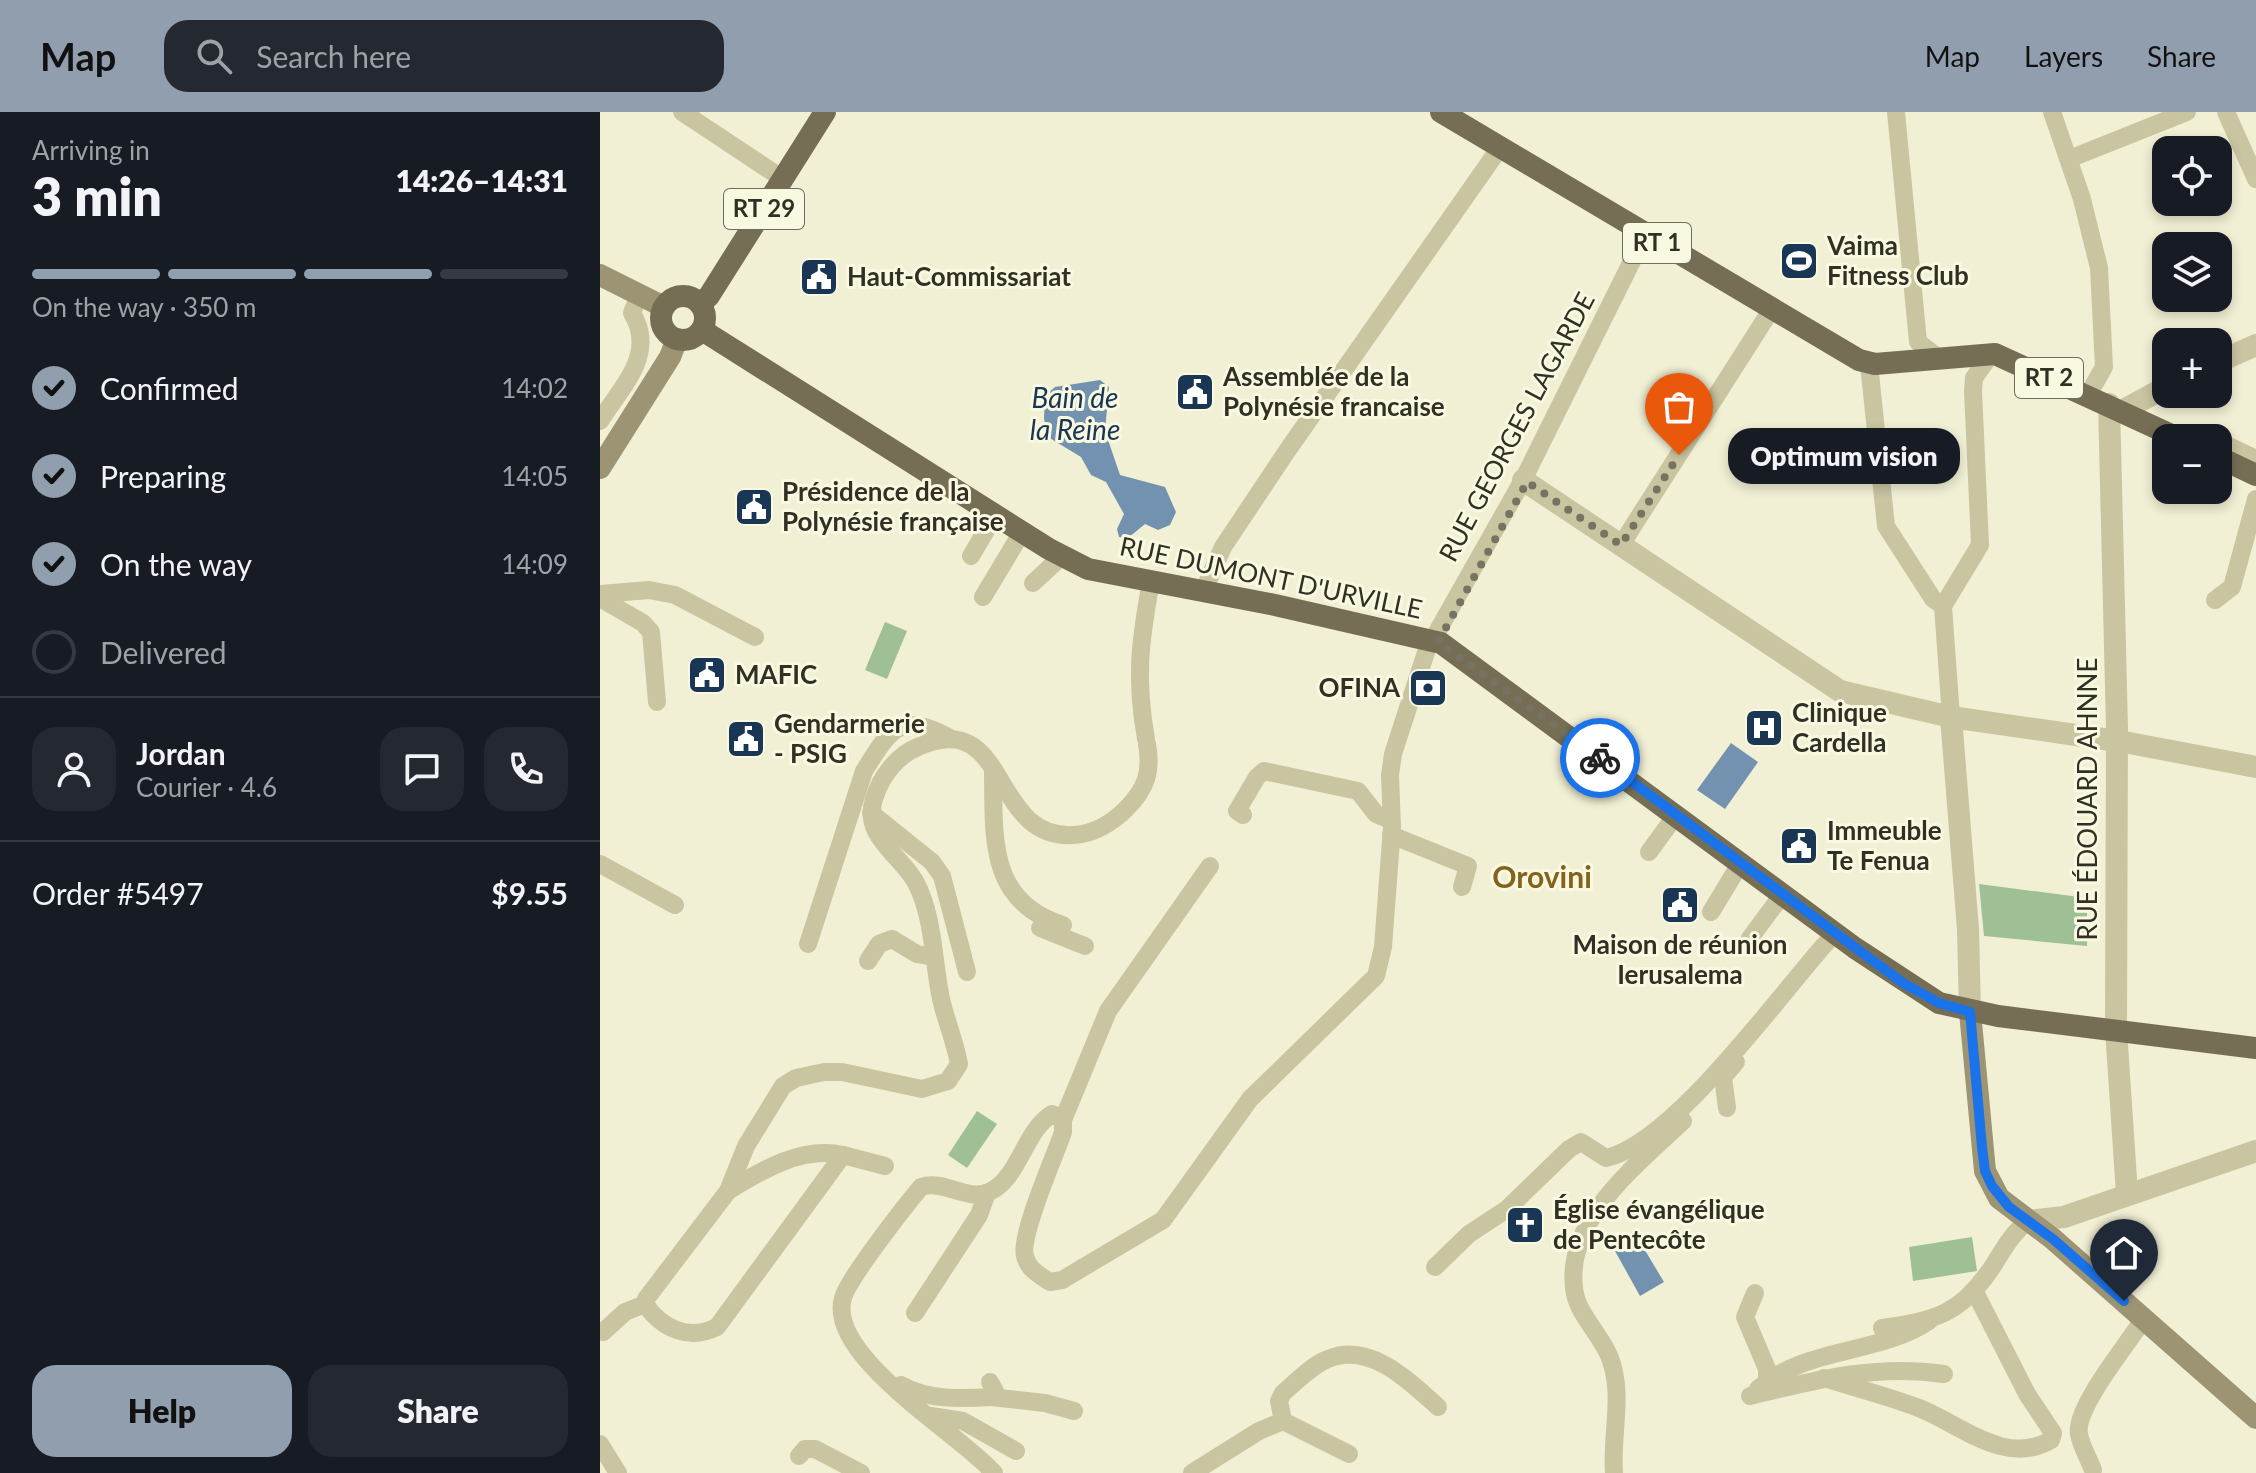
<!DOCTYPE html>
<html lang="en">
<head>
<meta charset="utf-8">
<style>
  body { margin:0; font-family:Lato,sans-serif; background:#242831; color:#f1f3f6; height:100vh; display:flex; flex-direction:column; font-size:30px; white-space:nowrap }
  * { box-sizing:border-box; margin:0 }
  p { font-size:26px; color:#9ea1a6 }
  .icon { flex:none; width:44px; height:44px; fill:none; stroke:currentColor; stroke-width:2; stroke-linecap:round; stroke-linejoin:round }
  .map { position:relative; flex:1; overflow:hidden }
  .details { display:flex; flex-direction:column; background:#171b24; width:600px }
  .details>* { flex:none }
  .buttons { position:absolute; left:1552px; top:24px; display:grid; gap:16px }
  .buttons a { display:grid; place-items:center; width:80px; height:80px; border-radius:16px; background:#171b24; box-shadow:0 4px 12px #0003; font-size:40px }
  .pin { position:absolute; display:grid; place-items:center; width:68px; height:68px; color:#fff; margin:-82px -34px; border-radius:50% 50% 50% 0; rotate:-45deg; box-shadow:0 0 8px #0007 }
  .pin .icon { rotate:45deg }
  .courier { position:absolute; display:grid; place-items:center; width:80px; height:80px; margin:-40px; border:6px solid #1a73e8; border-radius:50%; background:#fff; color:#222; box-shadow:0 2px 10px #0007 }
  .bubble { position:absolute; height:56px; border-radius:24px; background:#171b24; box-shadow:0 4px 12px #0003; font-size:26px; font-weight:800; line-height:56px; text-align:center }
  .summary em { font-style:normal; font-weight:800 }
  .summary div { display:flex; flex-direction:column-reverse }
  .summary { display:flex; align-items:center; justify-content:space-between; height:136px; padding:0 32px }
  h1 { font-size:52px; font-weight:800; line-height:60px }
  .bar { display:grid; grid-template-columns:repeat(4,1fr); gap:12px 8px; align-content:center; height:96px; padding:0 32px }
  .bar i { height:10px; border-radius:6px; background:#363941 }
  .bar .selected { background:#909eae }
  .bar p { grid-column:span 4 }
  .line { display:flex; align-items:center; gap:20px; padding:0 32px; border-top:2px solid #363941 }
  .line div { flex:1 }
  .round { display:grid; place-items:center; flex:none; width:84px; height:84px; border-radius:24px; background:#242831 }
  ol { padding:0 32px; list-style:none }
  li { display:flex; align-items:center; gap:24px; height:88px }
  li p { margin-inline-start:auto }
  li .icon { padding:8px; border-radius:50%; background:#909eae; color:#111; stroke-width:4 }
  li:last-child { color:#9ea1a6 }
  li i { width:44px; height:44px; border:4px solid #363941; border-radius:50% }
  .action { display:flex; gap:16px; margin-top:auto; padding:16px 32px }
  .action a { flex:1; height:92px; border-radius:24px; background:#909eae; color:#111; font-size:32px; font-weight:800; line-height:92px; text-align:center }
  .action a+a { background:#242831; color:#f1f3f6 }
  header { display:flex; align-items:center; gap:48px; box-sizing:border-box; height:112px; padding:0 40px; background:#909eae; color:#111 }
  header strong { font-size:38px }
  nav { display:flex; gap:44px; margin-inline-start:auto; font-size:28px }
  .search { width:560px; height:72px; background:#242831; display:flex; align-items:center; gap:20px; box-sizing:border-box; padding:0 28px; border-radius:24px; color:#9ea1a6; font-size:30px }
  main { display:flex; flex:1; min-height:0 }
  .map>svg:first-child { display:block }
</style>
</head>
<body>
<header>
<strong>Map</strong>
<div class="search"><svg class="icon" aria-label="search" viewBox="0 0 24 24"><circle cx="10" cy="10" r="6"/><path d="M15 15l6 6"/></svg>Search here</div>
<nav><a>Map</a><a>Layers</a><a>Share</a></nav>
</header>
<main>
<section class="details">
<div class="summary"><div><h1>3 min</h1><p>Arriving in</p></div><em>14:26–14:31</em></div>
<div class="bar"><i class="selected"></i><i class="selected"></i><i class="selected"></i><i></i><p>On the way · 350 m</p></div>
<ol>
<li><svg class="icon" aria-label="check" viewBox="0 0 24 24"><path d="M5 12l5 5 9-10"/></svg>Confirmed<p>14:02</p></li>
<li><svg class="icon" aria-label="check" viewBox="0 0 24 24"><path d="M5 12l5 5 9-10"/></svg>Preparing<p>14:05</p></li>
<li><svg class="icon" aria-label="check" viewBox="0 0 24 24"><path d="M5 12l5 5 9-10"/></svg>On the way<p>14:09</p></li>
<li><i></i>Delivered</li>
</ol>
<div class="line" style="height:144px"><a class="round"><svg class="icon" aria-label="person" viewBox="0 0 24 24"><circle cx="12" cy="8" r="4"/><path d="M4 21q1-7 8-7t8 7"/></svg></a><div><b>Jordan</b><p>Courier · 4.6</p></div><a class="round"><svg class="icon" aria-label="chat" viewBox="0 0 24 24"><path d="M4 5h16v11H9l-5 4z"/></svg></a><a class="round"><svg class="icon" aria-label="phone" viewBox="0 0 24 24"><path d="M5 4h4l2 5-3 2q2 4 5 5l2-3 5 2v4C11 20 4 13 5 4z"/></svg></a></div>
<div class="line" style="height:104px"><div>Order #5497</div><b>$9.55</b></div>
<div class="action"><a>Help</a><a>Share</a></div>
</section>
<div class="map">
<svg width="1656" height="1361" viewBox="0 0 1656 1361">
  <rect width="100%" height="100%" fill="#f1f0d5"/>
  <g fill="#9fc095">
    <polygon points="285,510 307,519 287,567 265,558"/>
    <polygon points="1379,772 1487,786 1487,834 1384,824"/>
    <polygon points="377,999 397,1012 367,1056 348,1043"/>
    <polygon points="1372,1125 1377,1159 1313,1169 1309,1135"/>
  </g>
  <g fill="#7392af">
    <polygon points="500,268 509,275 505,319 520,363 565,375 576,400 570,413 558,418 545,412 528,426 519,425 517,417 524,402 506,370 491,363 481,345 448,325 444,307 445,284 455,275"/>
    <polygon points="1131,631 1158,650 1125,697 1097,678"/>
    <polygon points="1037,1125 1064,1170 1040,1184 1015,1139"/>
  </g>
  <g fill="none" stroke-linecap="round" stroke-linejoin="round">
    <g stroke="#c9c5a1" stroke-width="18">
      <polyline points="82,0 183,67"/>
      <polyline points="1296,0 1318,230 1340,247"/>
      <polyline points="1452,0 1482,87 1499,156 1504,255 1488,283"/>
      <polyline points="1626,0 1656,67"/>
      <polyline points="1469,47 1587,0"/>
      <polyline points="1269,252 1286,414 1333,487 1343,494"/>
      <path d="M 0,309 C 22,274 57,242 32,201 L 39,183"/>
      <polyline points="1593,326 1604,326"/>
      <polyline points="1618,329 1656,347"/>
      <polyline points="1021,433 1171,198"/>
      <polyline points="371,444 395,403"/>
      <polyline points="433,471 462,444"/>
      <polyline points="604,478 623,435 687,339 899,37"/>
      <polyline points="0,482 49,478 75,483 155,525"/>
      <polyline points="383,485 422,420"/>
      <polyline points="0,486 43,511 51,520 57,590"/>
      <polyline points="1615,488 1632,475 1656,387"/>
      <polyline points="1343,494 1380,433 1373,279 1374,266 1391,242"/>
      <polyline points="1343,494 1351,605"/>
      <polyline points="832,529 923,368 1045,123"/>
      <path d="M 546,627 C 535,565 540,530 551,469"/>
      <path d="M 393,660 C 394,726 388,790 463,813"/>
      <polyline points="271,701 332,750 342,764 367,860"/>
      <polyline points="643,703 637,699 657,665 664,659 758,679 776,702 790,708"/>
      <polyline points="791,723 868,754 862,775"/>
      <polyline points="1049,740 1076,703"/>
      <polyline points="0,752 75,793"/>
      <polyline points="1111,800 1140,752"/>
      <polyline points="440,816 485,834"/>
      <polyline points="1150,826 1182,783"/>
      <path d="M 208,832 L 264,659 C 291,616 300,599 350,626"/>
      <polyline points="268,849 279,832 292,827 317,842 333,845"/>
      <polyline points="1127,996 1123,965 1136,950"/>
      <polyline points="463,1008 508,899 610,754"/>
      <polyline points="243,1043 285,1054"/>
      <path d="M 128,1079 C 162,1058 202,1034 243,1043 L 117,1215 C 89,1229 62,1217 45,1192 L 46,1187 L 128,1079 L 146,1034 L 183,974 L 196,966 L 224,960 L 242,960 L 322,977 L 348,969 L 359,952 C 355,929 346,909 341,887 C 333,849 334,804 315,769 C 299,741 262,724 274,687 C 281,664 297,643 320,634 C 410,596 390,728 473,723 C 493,722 512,711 526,697 C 546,677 552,660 547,632"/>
      <path d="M 835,1155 L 869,1122 L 907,1097 L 969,1037 L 981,1030 L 1006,1046 C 1076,1030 1183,877 1234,822"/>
      <polyline points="1155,1181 1145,1205 1167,1257 1167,1269"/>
      <polyline points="315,1201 379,1103 387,1081"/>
      <path d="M 1282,1216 C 1337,1208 1361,1202 1393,1154 C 1403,1138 1412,1121 1428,1109"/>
      <polyline points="3,1220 25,1200 45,1192"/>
      <path d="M 1224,1266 C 1255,1276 1288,1284 1319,1296 C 1360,1312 1405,1355 1451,1328 L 1453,1321 L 1427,1282 L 1375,1180"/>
      <path d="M 301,1273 C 327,1288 362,1287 391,1285 L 395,1279 L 390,1270"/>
      <path d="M 1158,1277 C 1205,1235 1278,1243 1329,1209"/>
      <path d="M 1150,1284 C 1215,1268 1276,1252 1344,1262"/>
      <polyline points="391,1285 445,1291 474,1299"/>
      <polyline points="331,1304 363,1309 416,1339"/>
      <polyline points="683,1309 749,1342"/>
      <polyline points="0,1332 18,1361"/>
      <polyline points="199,1344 205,1337 215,1337 261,1361"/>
      <path d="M 1493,1358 C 1489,1347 1481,1334 1479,1322 C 1474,1296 1529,1231 1544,1206"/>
      <path d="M 394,1361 C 360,1322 226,1244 243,1186 C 248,1167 305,1094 321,1075 C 344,1067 367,1090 389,1080 C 419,1067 424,1019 452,1002 L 463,1008 L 463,1020 C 455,1044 419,1124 425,1144 C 428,1157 439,1163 450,1170 L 462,1168 L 563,1108 L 650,987 L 776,864 L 783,835 L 792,715 L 790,663 L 793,642 L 830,528"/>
      <path d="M 592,1361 L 659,1319 L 683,1309 L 679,1289 L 683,1281 C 696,1270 712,1253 728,1247 C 770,1229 810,1270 838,1295"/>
      <path d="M 1014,1361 C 1011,1323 1024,1283 1010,1246 C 1002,1224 980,1205 975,1182 C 961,1110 1038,1052 1083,1009"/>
    </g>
    <g stroke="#c9c5a1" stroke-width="22">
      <polyline points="1618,250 1656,233"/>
      <polyline points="1509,292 1517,616 1516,918 1527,1082"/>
      <polyline points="1522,299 1566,275"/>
      <polyline points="923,368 1240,579 1351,605 1524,630 1656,655"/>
      <polyline points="1351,605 1368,817 1370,900"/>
      <polyline points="1428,1109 1464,1105 1656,1039"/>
    </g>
    <g stroke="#9c9473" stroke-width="22">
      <polyline points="0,163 64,195"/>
      <polyline points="0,356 70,245 77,227"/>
      <polyline points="1370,900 1385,1059 1399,1086 1453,1127 1656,1306"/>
    </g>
    <g stroke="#766e54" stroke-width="22">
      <polyline points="841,0 1259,248 1275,252 1395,242 1578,326"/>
      <circle cx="83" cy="206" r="22"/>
      <polyline points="100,192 109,184 225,0"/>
      <polyline points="102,218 449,437 488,457 675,493 841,531 1255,836 1339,891 1398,904 1656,936"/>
      <polyline points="1618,345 1656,363"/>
    </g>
  </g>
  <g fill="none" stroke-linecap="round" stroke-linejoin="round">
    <polyline stroke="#767362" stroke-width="8" stroke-dasharray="0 14.4" points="1000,646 838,530 927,370 1021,433 1079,343"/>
    <polyline stroke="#1a73e8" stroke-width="10" points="1000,646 1303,871 1339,891 1370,900 1382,1035 1385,1059 1392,1074 1409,1095 1453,1127 1524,1189"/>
  </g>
  <defs>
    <symbol id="stadium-square" viewBox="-11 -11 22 22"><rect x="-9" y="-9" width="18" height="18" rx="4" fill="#193755" stroke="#f9f9e1"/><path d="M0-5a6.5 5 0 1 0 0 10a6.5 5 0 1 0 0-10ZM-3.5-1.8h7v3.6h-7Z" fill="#fff"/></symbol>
    <symbol id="civic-square" viewBox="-11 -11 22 22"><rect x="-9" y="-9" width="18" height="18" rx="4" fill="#193755" stroke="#f9f9e1"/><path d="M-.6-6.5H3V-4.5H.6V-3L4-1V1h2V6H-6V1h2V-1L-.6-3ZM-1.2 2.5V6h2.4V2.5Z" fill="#fff"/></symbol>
    <symbol id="bank-square" viewBox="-11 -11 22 22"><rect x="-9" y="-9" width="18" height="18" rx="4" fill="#193755" stroke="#f9f9e1"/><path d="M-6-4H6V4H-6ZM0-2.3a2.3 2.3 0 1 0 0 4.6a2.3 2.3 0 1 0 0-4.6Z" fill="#fff"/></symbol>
    <symbol id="hospital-square" viewBox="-11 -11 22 22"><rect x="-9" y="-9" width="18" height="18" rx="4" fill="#193755" stroke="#f9f9e1"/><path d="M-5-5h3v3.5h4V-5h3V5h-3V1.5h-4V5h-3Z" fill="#fff"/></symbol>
    <symbol id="church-square" viewBox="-11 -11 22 22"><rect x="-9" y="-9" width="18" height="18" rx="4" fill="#193755" stroke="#f9f9e1"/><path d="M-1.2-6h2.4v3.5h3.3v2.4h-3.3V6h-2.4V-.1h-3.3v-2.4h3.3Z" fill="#fff"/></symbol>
  </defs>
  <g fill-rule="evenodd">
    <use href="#stadium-square" x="1177" y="127" width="44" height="44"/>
    <use href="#civic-square" x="197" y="143" width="44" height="44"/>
    <use href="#civic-square" x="573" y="258" width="44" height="44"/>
    <use href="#civic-square" x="132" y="373" width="44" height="44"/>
    <use href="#civic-square" x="85" y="541" width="44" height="44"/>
    <use href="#bank-square" x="806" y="554" width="44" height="44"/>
    <use href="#hospital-square" x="1142" y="594" width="44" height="44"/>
    <use href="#civic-square" x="124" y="605" width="44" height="44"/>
    <use href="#civic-square" x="1177" y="712" width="44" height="44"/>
    <use href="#civic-square" x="1058" y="771" width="44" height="44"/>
    <use href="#church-square" x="903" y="1091" width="44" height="44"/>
  </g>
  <g text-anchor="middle" stroke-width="6" stroke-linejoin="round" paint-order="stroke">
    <g fill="#f9f9e1" stroke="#6e6c5d" stroke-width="2">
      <rect x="124" y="77" width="80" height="40" rx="6"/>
      <rect x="1023" y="111" width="68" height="40" rx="6"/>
      <rect x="1415" y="246" width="68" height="40" rx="6"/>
    </g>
    <g font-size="24" font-weight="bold" fill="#332f24">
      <text x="164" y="105">RT 29</text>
      <text x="1057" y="139">RT 1</text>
      <text x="1449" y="274">RT 2</text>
    </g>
    <g font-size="26" font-weight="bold" fill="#332f24" stroke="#f9f9e1" text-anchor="start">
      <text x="1227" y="143">Vaima<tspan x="1227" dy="30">Fitness Club</tspan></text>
      <text x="247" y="174">Haut-Commissariat</text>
      <text x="623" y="274">Assemblée de la<tspan x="623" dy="30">Polynésie francaise</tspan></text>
      <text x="182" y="389">Présidence de la<tspan x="182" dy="30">Polynésie française</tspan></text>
      <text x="135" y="572">MAFIC</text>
      <text x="800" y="585" text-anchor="end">OFINA</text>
      <text x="1192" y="610">Clinique<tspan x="1192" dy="30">Cardella</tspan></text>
      <text x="174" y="621">Gendarmerie<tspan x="174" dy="30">- PSIG</tspan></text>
      <text x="1227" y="728">Immeuble<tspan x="1227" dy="30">Te Fenua</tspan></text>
      <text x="1080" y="842" text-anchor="middle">Maison de réunion<tspan x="1080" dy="30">Ierusalema</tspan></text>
      <text x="953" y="1107">Église évangélique<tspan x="953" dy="30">de Pentecôte</tspan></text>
    </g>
    <g font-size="26" fill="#332f24" stroke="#f9f9e1">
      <text transform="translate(917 315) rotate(-62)" y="9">RUE GEORGES LAGARDE</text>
      <text transform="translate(671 466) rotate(12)" y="9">RUE DUMONT D'URVILLE</text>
      <text transform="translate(1488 687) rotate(-90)" y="9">RUE ÉDOUARD AHNNE</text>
    </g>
    <g font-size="28" font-style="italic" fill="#193755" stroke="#f9f9e1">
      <text x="475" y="296">Bain de<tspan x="475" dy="32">la Reine</tspan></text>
    </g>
    <g font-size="30" font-weight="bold" fill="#84621b" stroke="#f9f9e1">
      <text x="942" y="776">Orovini</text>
    </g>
  </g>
</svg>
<div class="buttons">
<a><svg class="icon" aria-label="locate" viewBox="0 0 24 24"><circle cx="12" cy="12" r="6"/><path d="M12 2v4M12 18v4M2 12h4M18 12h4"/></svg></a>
<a><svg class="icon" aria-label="layers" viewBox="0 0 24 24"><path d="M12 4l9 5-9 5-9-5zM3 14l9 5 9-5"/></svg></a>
<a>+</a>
<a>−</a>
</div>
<div class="pin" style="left:1079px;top:343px;background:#ea580c"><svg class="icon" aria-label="bag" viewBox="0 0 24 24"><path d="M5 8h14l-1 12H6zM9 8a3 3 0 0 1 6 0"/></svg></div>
<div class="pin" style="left:1524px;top:1189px;background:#1f2937"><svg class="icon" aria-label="home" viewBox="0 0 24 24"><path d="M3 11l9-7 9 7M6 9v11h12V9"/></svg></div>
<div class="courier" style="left:1000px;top:646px"><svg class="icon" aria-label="bike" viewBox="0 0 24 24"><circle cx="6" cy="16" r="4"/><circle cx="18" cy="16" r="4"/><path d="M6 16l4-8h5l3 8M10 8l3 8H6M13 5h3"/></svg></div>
<div class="bubble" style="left:1128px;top:316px;width:232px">Optimum vision</div>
</div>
</main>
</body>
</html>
